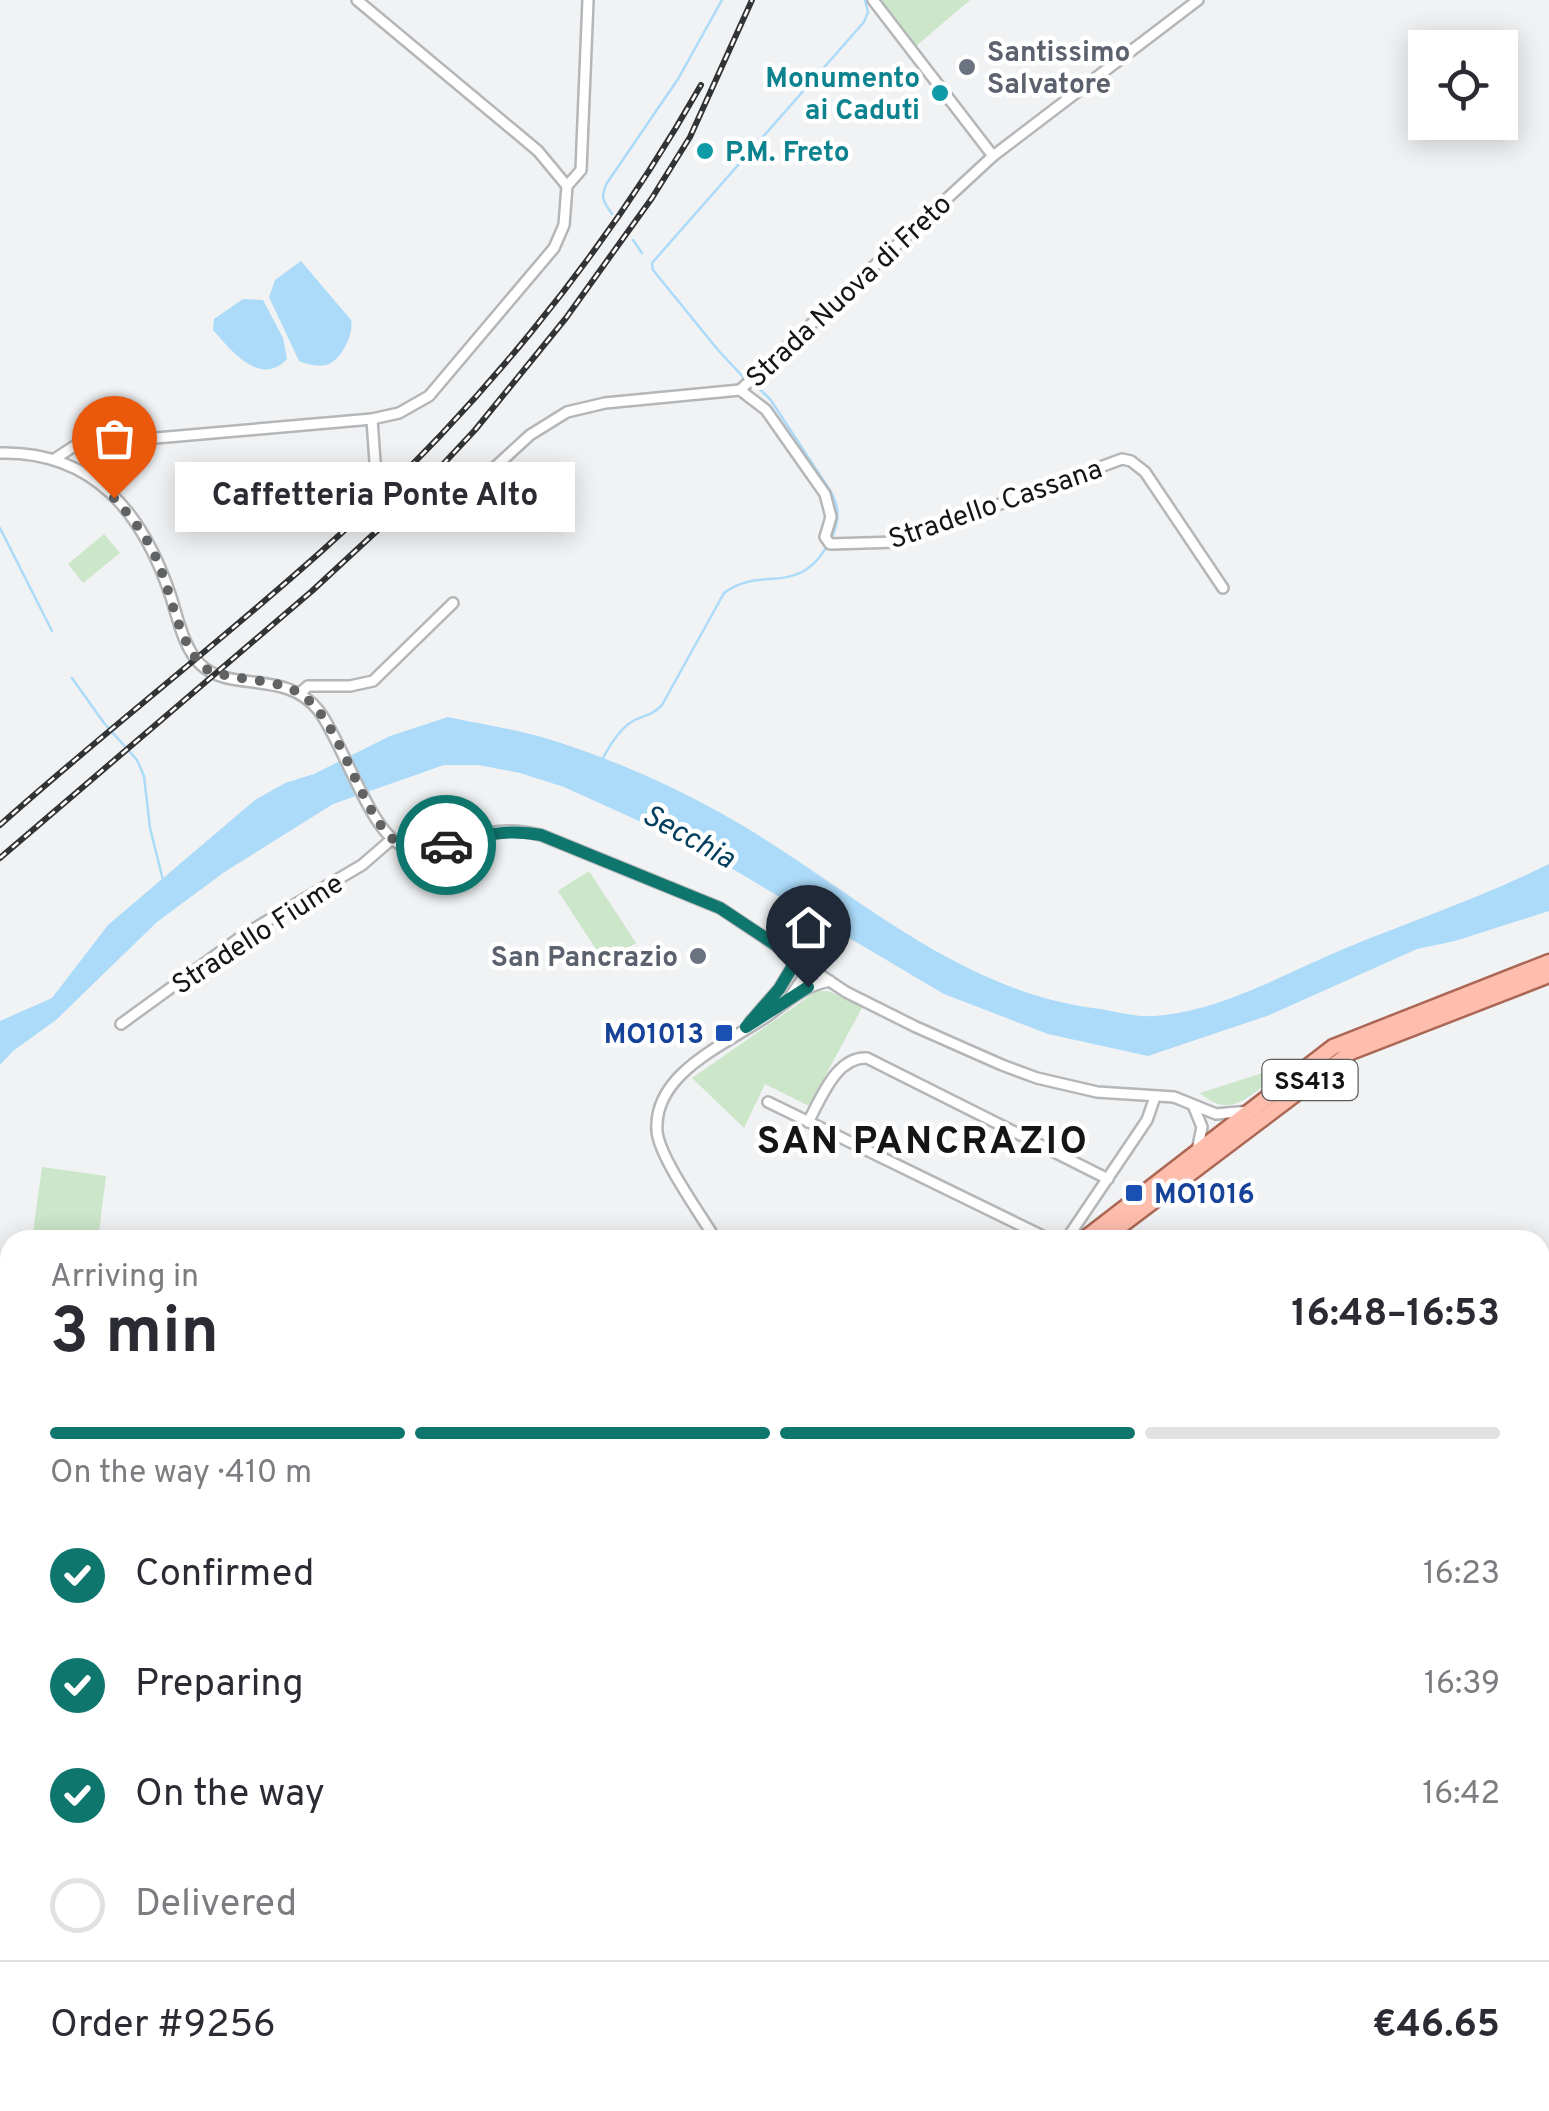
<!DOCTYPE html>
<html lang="en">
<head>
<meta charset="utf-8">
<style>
  body { margin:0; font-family:Overpass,sans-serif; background:#f2f2f3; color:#2b2b33; height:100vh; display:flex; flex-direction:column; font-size:38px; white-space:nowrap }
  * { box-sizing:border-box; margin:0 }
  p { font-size:32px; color:#7c7c81 }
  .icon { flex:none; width:55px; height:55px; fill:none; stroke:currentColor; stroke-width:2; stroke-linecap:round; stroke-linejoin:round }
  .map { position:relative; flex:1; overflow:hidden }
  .panel { position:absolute; left:0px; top:1230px; width:1550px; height:882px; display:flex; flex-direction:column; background:#fff; border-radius:30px 30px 0 0; box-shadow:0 5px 25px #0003 }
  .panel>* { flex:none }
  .controls { position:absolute; left:1408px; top:30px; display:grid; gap:20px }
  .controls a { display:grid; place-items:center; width:110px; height:110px; border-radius:0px; background:#fff; box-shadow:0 5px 25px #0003; font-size:50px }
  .pin { position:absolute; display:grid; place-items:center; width:85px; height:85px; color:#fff; margin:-102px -42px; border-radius:50% 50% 50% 0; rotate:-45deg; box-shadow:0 0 10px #0007 }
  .pin .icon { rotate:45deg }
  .courier { position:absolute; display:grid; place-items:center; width:100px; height:100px; margin:-50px; border:8px solid #0f766e; border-radius:50%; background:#fff; color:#222; box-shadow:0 2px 12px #0007 }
  .bubble { position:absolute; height:70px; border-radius:0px; background:#fff; box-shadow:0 5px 25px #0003; font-size:32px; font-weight:700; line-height:70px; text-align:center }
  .overview em { font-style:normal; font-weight:700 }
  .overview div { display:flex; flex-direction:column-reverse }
  .overview { display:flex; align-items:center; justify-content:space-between; height:170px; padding:0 50px }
  h1 { font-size:65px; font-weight:700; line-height:75px }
  .bar { display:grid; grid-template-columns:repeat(4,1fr); gap:15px 10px; align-content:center; height:120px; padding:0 50px }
  .bar i { height:12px; border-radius:8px; background:#e1e1e2 }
  .bar .on { background:#0f766e }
  .bar p { grid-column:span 4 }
  .line { display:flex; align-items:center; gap:25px; padding:0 50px; border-top:2px solid #e1e1e2 }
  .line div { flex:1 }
  ol { padding:0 50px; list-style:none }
  li { display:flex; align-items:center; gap:30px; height:110px }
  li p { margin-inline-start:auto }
  li .icon { padding:10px; border-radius:50%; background:#0f766e; color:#fff; stroke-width:4 }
  li:last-child { color:#7c7c81 }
  li i { width:55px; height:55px; border:5px solid #e1e1e2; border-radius:50% }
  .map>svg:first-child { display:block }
</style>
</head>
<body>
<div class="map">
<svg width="1549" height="2111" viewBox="0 0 1549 2111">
  <rect width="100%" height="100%" fill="#f0f2f4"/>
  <g fill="#cce6ca">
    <polygon points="879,0 970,0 915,47"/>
    <polygon points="104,534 120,553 83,583 68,564"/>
    <polygon points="589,871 636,943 605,963 558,891"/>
    <polygon points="817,991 828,991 863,1006 809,1106 765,1084 744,1128 692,1078"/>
    <path d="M 1272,1070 L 1276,1075 L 1272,1079 C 1247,1098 1229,1119 1200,1093 Z"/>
    <polygon points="42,1167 106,1176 98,1240 32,1240"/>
  </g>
  <g fill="#acdbf9">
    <path d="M 301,261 L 351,320 C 354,333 343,356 331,363 C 323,368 308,365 299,361 L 269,297 L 275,280 Z"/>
    <path d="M 243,299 L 263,300 L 283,338 L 287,359 C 260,388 230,349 213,330 L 214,319 Z"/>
    <path d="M 448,717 C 480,724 514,729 545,738 C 604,756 665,782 719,812 C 846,882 950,991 1100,1009 C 1117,1012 1136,1017 1153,1016 C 1220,1012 1285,973 1346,948 C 1414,920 1483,897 1549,864 L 1549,911 L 1455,941 L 1417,949 L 1267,1016 L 1148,1056 L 1048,1034 L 944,994 L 692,845 L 564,787 L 520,773 L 478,765 L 444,765 L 333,804 L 223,873 L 157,922 L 56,1020 L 13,1051 L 0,1065 L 0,1021 L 52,998 L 108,925 L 255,800 L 285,783 L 314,774 L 390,736 Z"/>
  </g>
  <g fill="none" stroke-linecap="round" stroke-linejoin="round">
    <g stroke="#acdbf9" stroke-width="2.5">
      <path d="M 612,214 C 603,201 600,197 607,183 L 678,79 L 722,0"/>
      <polyline points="633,240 642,253"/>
      <polyline points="744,378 718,350 653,270 652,263 864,22 868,12 865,0"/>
      <polyline points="0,528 52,631"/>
      <polyline points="72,678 104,723 137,760 144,776 150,828 163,880"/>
      <path d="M 601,762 C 608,748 619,729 633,721 C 646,714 650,717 662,705 L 724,593 C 763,563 800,602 832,537 C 839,521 840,508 831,492 L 770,399 L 753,383"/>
    </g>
    <defs>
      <g id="minor">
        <polyline points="357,0 538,151 567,186"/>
        <polyline points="873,0 993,156"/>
        <polyline points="740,390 766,410 825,494 831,517 825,537 830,544 897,542 1122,459 1131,461 1145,472 1223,588"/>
        <polyline points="372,419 375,462 384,488 409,506 440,509 456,503 530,435 567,412 605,403 740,390 993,156 1198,0"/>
        <path d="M 0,453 C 94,451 143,513 171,597 C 178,619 184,649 201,665 C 230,693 287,669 319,711 C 343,743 369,829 401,845 C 428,859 461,839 489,833 C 507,829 524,831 541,835 L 720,908 L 846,992 L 916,1027 L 1002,1065 L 1037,1078 L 1097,1092 L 1174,1097 L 1216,1114 L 1249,1111"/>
        <polyline points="56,458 76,445 372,419 399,413 429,396 554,248 564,225 567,186 581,170 588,0"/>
        <polyline points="300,693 308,686 350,686 373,681 453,603"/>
        <polyline points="791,995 810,968"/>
        <polyline points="750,1022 779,989 797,959"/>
        <polyline points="121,1024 245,934 362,865 392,839"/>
        <polyline points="768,1102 1051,1240"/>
        <polyline points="1193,1105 1202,1127 1197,1151"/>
        <path d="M 808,1122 C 821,1099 836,1056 867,1058 L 1108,1179"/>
        <path d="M 716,1240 C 701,1215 659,1157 657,1131 C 653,1071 730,1043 770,1014 C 790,999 804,986 830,981"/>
        <polyline points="1066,1240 1147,1120 1155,1097"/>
        <polyline points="1305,2102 1314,2111"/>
        <polyline points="1494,2111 1501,2102"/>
      </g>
      <g id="primary">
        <polyline points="1083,1240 1333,1047 1549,962"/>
        <polyline points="1102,1240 1351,1052 1549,975"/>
      </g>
      <g id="trunk">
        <polyline points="0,1708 10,1716"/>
        <polyline points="0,1781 10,1802"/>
        <polyline points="0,1809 10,1839"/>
        <polyline points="34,2111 35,2102"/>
        <polyline points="48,2111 49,2102"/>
      </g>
    </defs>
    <use href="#minor" stroke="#b4b6b8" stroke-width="14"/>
    <use href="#primary" stroke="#ab6654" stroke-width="19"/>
    <use href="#trunk" stroke="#ab6654" stroke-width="20"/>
    <use href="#minor" stroke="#fff" stroke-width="9"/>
    <use href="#primary" stroke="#febead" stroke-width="14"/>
    <use href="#trunk" stroke="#fea892" stroke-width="15"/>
    <defs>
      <g id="rail">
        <path d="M 0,825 C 105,731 218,644 324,549 C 472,416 603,258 701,85"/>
        <polyline points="0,858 312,591 406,504 475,430 566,318 652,198 690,137 752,0"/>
        <polyline points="0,1962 10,1971"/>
        <polyline points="177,2102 189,2111"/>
      </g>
    </defs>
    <use href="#rail" stroke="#323334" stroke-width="6"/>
    <use href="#rail" stroke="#fff" stroke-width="2.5" stroke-dasharray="8" stroke-linecap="butt"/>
  </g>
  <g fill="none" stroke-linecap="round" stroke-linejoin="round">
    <path stroke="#616263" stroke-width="10" stroke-dasharray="0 18" d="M 114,498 C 133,519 149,539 159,565 C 173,599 178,641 204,668 C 236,684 278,675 306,698 C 347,731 365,835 408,848 C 421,852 434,848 446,845"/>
    <path stroke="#0f766e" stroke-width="12" d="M 446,845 C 479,836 507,828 541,835 L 720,908 L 797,959 L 779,989 L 746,1027 L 808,987"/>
  </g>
  <g fill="#6b7280" stroke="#fff" stroke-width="4">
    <circle cx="967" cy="67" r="10"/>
    <circle cx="698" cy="956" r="10"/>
  </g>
  <g fill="#0f9aa8" stroke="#fff" stroke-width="4">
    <circle cx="940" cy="93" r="10"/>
    <circle cx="705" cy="151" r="10"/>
  </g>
  <g fill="#1a4fb4" stroke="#fff" stroke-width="4">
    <rect x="714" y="1023" width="20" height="20" rx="5"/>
    <rect x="1124" y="1183" width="20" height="20" rx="5"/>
  </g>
  <g text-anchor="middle" stroke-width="9" stroke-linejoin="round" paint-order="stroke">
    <rect fill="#fff" stroke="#5a5b5b" stroke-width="2.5" x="1262.5" y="1060" width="95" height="40" rx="8"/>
    <g font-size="25" font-weight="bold" fill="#141515">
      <text x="1310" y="1089">SS413</text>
    </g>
    <g font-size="28" font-weight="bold" fill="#5b616d" stroke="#fff" text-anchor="start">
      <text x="987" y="61">Santissimo<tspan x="987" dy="32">Salvatore</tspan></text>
      <text x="678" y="966" text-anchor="end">San Pancrazio</text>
    </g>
    <g font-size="28" font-weight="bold" fill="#0d838f" stroke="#fff" text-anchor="end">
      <text x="920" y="87">Monumento<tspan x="920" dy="32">ai Caduti</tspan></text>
      <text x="725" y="161" text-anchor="start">P.M. Freto</text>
    </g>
    <g font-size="28" fill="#141515" stroke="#fff">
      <text transform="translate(848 290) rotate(-43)" y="10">Strada Nuova di Freto</text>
      <text transform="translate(995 503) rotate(-19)" y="10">Stradello Cassana</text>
      <text transform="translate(257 933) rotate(-33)" y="10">Stradello Fiume</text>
    </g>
    <g font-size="28" font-weight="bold" fill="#164399" stroke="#fff" text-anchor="end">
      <text x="704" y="1043">MO1013</text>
      <text x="1154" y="1203" text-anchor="start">MO1016</text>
    </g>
    <g font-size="30" font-style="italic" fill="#03405d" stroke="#fff">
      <text transform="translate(689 836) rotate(29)" y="10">Secchia</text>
    </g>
    <g font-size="38" font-weight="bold" letter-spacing="2.5" fill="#141515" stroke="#fff">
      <text x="923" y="1153">SAN PANCRAZIO</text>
    </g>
  </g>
</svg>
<div class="controls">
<a><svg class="icon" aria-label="locate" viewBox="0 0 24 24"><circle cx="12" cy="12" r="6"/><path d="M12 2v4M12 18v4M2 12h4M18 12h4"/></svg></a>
</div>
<div class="pin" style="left:114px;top:498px;background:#ea580c"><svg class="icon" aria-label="bag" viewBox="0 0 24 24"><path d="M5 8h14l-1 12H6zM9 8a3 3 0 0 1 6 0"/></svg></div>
<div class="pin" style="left:808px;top:987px;background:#1f2937"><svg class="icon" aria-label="home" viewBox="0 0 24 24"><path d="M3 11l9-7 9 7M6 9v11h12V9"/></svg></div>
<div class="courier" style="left:446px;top:845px"><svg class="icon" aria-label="car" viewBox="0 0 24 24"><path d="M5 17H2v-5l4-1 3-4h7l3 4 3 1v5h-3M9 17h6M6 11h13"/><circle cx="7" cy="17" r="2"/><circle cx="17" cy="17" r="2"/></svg></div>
<div class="bubble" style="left:175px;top:462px;width:400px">Caffetteria Ponte Alto</div>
<section class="panel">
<div class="overview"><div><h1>3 min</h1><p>Arriving in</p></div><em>16:48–16:53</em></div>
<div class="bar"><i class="on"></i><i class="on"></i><i class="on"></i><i></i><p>On the way · 410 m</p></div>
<ol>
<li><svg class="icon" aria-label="check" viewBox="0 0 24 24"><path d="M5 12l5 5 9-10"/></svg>Confirmed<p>16:23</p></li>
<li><svg class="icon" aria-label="check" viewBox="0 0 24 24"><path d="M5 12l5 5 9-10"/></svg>Preparing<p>16:39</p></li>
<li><svg class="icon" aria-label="check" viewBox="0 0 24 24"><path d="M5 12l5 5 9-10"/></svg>On the way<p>16:42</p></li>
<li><i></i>Delivered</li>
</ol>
<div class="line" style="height:130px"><div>Order #9256</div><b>€46.65</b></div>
</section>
</div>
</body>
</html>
